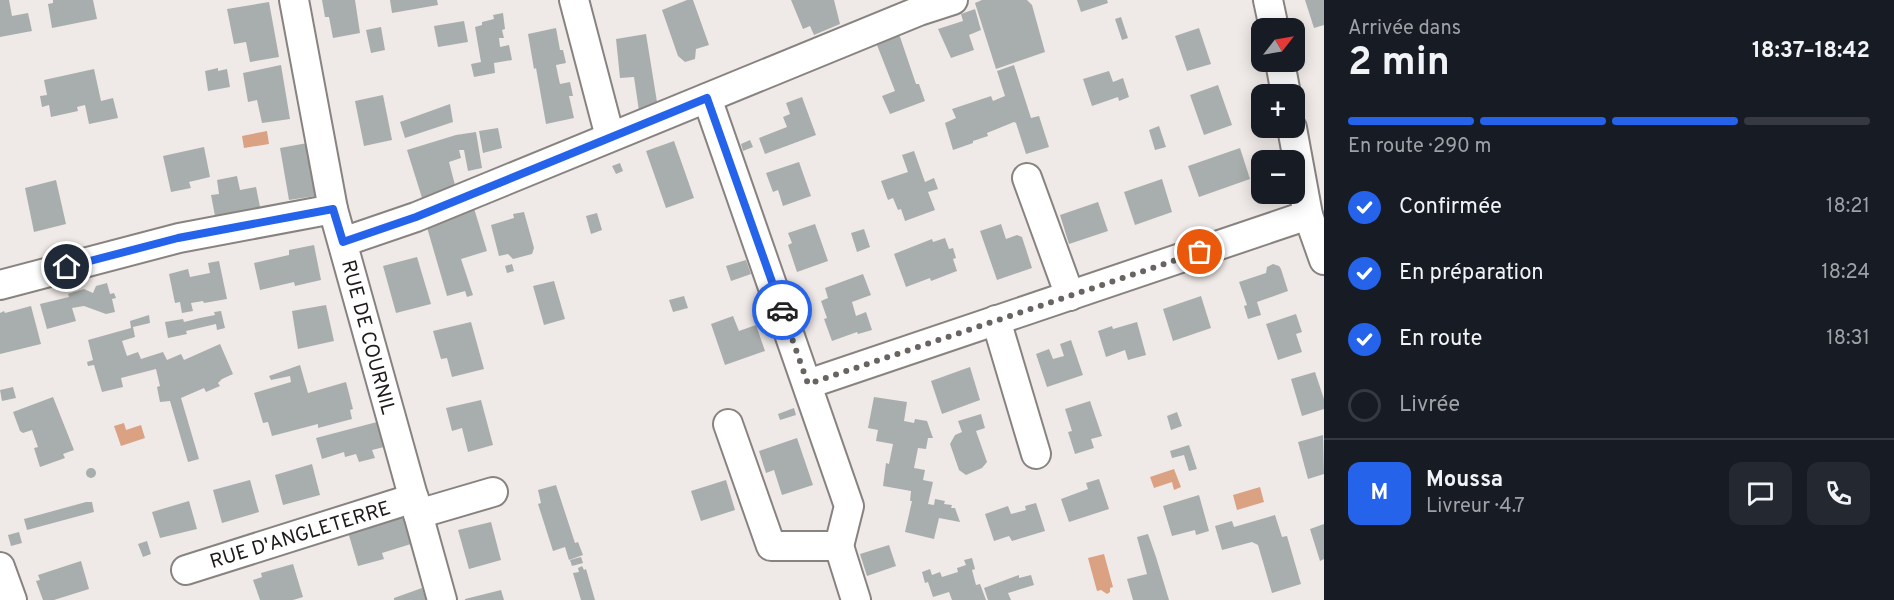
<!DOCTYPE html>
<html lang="fr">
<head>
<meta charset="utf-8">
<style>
  body { margin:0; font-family:Overpass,sans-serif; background:#242831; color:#f1f3f6; height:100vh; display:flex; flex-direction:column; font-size:22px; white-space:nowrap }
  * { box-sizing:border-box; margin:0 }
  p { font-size:20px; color:#9ea1a6 }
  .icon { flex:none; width:33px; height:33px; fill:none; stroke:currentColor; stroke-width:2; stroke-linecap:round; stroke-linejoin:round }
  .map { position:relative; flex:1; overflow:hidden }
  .sheet { display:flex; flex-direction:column; background:#171b24; width:570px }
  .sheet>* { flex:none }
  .needle { width:39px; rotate:59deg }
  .fabs { position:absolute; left:1251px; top:18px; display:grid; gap:12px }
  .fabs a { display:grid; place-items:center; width:54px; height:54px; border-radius:12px; background:#171b24; box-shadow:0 3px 15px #0003; font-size:30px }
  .pin { position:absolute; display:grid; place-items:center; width:51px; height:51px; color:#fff; margin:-26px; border:3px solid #fff; border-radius:50%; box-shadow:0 2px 6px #0007 }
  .courier { position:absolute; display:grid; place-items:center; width:60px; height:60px; margin:-30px; border:4px solid #2563eb; border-radius:50%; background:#fff; color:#222; box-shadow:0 2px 8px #0007 }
  .summary em { font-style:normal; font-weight:700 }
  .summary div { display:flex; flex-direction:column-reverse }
  .summary { display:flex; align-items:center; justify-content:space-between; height:102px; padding:0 24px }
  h1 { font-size:39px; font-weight:700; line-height:45px }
  .bar { display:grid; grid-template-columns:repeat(4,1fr); gap:9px 6px; align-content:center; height:72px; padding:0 24px }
  .bar i { height:8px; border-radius:4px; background:#363941 }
  .bar .selected { background:#2563eb }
  .bar p { grid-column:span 4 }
  .line { display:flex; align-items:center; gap:15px; padding:0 24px; border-top:2px solid #363941 }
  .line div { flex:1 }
  .round { display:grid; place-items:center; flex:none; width:63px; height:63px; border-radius:12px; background:#242831 }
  ol { padding:0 24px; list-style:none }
  li { display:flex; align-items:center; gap:18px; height:66px }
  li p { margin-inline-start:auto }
  li .icon { padding:6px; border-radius:50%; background:#2563eb; color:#fff; stroke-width:4 }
  li:last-child { color:#9ea1a6 }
  li i { width:33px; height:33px; border:3px solid #363941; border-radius:50% }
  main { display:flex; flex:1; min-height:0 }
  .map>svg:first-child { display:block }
</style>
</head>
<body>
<main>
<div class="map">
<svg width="1324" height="600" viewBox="0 0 1324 600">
  <rect width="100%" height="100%" fill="#efeae7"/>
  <g fill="#dba183">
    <polygon points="267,131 269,144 244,148 242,136"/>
    <polygon points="124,423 126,430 141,425 145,438 121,446 114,426"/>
    <polygon points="1174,469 1181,487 1174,490 1172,482 1154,488 1150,477"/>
    <polygon points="1260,487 1264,502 1237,510 1233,495"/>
    <polygon points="1104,554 1113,587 1110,588 1110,592 1107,594 1101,590 1097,591 1088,558"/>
  </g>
  <g fill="#a8aead">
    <polygon points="0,0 9,0 12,16 28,13 32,31 0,37"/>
    <polygon points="53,0 93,0 97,19 52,28 48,4 53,3"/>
    <polygon points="322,0 355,0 360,33 333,38 329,17 325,17"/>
    <polygon points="390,0 437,0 438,5 392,13"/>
    <polygon points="687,0 693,0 709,45 696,49 695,59 685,62 678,56 662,10"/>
    <polygon points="791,0 834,0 840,24 814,35 810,26 803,29"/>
    <polygon points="982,0 1027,0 1032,5 1045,52 996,69 975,3"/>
    <polygon points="1077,0 1107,0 1108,3 1081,12"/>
    <polygon points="1305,0 1324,0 1324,25 1314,28"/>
    <polygon points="269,2 279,57 250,62 246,42 234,44 227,9"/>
    <polygon points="975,9 981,30 969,35 974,50 951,58 938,29 963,21 961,14"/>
    <polygon points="503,13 505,29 502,30 504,38 499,38 500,47 509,45 512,60 494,63 495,73 474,77 471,64 481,62 475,27 482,25 482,22 494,19 493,15"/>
    <polygon points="1121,17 1128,38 1122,40 1115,19"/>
    <polygon points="464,21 468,42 438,47 434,26"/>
    <polygon points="381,27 385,50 371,53 366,30"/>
    <polygon points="556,28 560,50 563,50 566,63 556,65 558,75 560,84 570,82 573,96 569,96 574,118 546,124 536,68 534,69 528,34"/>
    <polygon points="1199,28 1211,64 1187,71 1175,36"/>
    <polygon points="898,31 916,84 919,84 925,101 890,114 882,96 895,91 875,40"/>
    <polygon points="646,34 657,102 639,111 634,77 620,78 616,39"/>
    <polygon points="281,65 290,119 262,123 257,100 248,102 243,73"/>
    <polygon points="1014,65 1031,118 1039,116 1049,147 1026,154 1016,123 1014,122 987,133 988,136 973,141 973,143 953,150 945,123 956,118 952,109 991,96 993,101 1005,96 997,71"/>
    <polygon points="218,68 218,71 227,69 230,87 208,91 205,71"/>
    <polygon points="94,69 101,101 113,98 118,118 89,124 85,105 77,107 78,111 51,117 49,105 42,107 40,96 47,95 44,80"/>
    <polygon points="1109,71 1113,82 1123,78 1129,97 1119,101 1118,97 1092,106 1083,79"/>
    <polygon points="1218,85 1232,125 1204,135 1190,95"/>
    <polygon points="383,95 392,140 364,146 355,101"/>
    <polygon points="802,97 816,135 765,154 759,138 787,127 783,117 790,114 786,103"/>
    <polygon points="450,104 453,122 405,138 400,122"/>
    <polygon points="1159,126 1166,147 1155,150 1149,130"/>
    <polygon points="498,128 502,148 483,153 479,131"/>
    <polygon points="476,132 482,168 468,171 464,150 459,150 461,158 449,162 456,189 423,201 407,150 456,135"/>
    <polygon points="750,140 753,147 743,151 741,144"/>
    <polygon points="674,141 694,198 666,208 646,151"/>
    <polygon points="313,142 322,195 289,200 280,148"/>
    <polygon points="204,147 210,177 189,182 191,188 171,192 163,156"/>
    <polygon points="1240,148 1250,179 1199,197 1188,166"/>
    <polygon points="914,151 925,182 934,178 938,189 928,192 935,210 905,221 901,209 898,210 893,198 888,200 881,181 908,172 902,155"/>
    <polygon points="799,162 811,196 783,206 778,190 773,192 766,173"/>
    <polygon points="620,163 623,171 616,174 612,166"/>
    <polygon points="237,176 240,190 256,187 260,207 215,216 211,195 219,194 217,180"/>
    <polygon points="1162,179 1172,212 1135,225 1124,192"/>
    <polygon points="56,180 66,224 34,232 25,188"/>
    <polygon points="1098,202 1108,231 1069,244 1060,215"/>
    <polygon points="473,205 487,251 461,259 473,295 467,297 465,291 447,296 426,224"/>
    <polygon points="524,212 534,248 532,254 513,259 508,254 499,256 491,225 514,218 513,214"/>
    <polygon points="597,213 602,230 591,234 586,216"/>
    <polygon points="815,224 828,261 797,272 788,245 792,243 788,233"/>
    <polygon points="1001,224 1006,239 1017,235 1022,237 1032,268 997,280 980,231"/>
    <polygon points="864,229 870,247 857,252 851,233"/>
    <polygon points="945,238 949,249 953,248 956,258 953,259 957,271 931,281 930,278 906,287 894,254 932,239 933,242"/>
    <polygon points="314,245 321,280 295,286 294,282 260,290 254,263 289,255 289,250"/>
    <polygon points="417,257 431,304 396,313 383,266"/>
    <polygon points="746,260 751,274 731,281 726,266"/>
    <polygon points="219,261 227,299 204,303 203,301 191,303 193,311 182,313 180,302 175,303 169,274 188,269 190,277 210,273 208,263"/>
    <polygon points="512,264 514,271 507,273 505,266"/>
    <polygon points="1273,264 1279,266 1281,269 1288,291 1257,302 1261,315 1248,319 1244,306 1247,305 1239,282 1266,273 1267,267"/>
    <polygon points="863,274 871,295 852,302 856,316 866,312 872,330 858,334 857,332 832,341 824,319 827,318 821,301 828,298 825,288"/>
    <polygon points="554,281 565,319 544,325 533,286"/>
    <polygon points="107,283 110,294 114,293 116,298 112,299 115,312 106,314 84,306 72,308 76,321 47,329 40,304 69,297 68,294 84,289 93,293 96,286"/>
    <polygon points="684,296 688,308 673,312 669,300"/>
    <polygon points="1201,296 1211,328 1173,341 1163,309"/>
    <polygon points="326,305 334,341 298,349 292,311"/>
    <polygon points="31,306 41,344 0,354 0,313 4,311 5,313"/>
    <polygon points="221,311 225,328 217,330 216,324 186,331 187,334 168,338 165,322 183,319 184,322 200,318 215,315 214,312"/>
    <polygon points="1296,314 1302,332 1296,334 1302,352 1278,360 1266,324"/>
    <polygon points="149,315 150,323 133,327 135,337 122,341 127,356 138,352 141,359 163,352 167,360 181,354 184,360 220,344 233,374 222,379 218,383 220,386 206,392 204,388 181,398 199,459 188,462 170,401 160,402 157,387 160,386 156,369 121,378 123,387 102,392 94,365 88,366 87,362 93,360 88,340 131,328 130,321"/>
    <polygon points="733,316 739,331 756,325 765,351 725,365 711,324"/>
    <polygon points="471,322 484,369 452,377 447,358 441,359 433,331"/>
    <polygon points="1137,322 1146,355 1128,360 1125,350 1106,357 1098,331 1112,326 1113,329"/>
    <polygon points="1071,340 1083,375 1047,387 1036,354 1049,349 1053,359 1064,356 1060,344"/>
    <polygon points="300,365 308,393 346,382 353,409 350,410 352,419 318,428 318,424 272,436 268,422 263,423 254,393 291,382 290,376 271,380 269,376"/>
    <polygon points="970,367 980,400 942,414 931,381"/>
    <polygon points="1315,372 1324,399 1324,409 1302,416 1291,379"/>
    <polygon points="13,387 16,398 2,401 0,390"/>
    <polygon points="53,397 74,450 63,454 65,458 40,467 34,448 38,447 32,430 23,433 20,431 13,412"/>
    <polygon points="874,397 907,402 904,421 914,423 915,419 927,421 933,438 928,438 926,449 918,448 914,468 925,470 923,480 933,482 928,504 934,505 935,499 945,501 944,504 952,505 951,508 955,508 960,522 939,518 934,539 905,532 912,501 910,501 911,491 883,486 886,463 889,464 893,444 876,441 878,430 868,428"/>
    <polygon points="481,400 493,445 468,452 462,428 452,431 446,408"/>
    <polygon points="1090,401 1102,436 1091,439 1094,448 1075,454 1068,432 1072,431 1065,409"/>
    <polygon points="794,408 796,415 780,420 778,414"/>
    <polygon points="1177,412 1182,426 1171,430 1167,416"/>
    <polygon points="981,414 985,428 976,431 987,462 982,468 966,475 959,470 950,444 955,435 962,432 958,421"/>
    <polygon points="377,422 384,447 372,450 375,458 359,462 356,454 345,457 344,452 322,459 316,438"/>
    <polygon points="1323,435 1324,474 1308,479 1298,442"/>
    <polygon points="797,438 813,485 782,495 774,470 766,473 759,451"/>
    <polygon points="1189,445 1197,469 1189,471 1184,455 1172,458 1170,451"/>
    <polygon points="312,464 320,495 283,505 275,475"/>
    <circle cx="91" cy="473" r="5"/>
    <polygon points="1099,479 1109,509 1069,522 1061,499 1088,489 1086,483"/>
    <polygon points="250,480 259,512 222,523 213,490"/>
    <polygon points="726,480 735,510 701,521 691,491"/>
    <polygon points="556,485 575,543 578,542 583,555 569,560 565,547 553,551 538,504 541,503 538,490"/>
    <polygon points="1199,495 1209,531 1196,535 1195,530 1172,536 1163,506"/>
    <polygon points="189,501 197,529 160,538 152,512"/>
    <polygon points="86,502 92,502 94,512 27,530 24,519"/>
    <polygon points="1036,503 1045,531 1012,541 1009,536 994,541 985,514 1008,506 1011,514 1026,510 1025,506"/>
    <polygon points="1275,515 1282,537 1287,536 1301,584 1272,593 1258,545 1252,542 1222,550 1215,526 1232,521 1234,527"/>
    <polygon points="403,516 411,544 382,553 384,559 358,566 348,532"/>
    <polygon points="491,522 501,560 469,569 458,530"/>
    <polygon points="1324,524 1324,559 1320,561 1310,529"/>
    <polygon points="19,532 22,543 11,546 8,535"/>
    <polygon points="1148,534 1156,557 1169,600 1133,600 1127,579 1147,574 1137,537"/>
    <polygon points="147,541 151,554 143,557 138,544"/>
    <polygon points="889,545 896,566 867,576 860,554"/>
    <polygon points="581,557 583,563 572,566 570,560"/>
    <polygon points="972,558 975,569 972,570 976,585 980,584 986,600 952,600 949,592 933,597 928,582 925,583 922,572 930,569 932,575 940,572 942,577 958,572 957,568 966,565 964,560"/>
    <polygon points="81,561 89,589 54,600 43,600 36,581 40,580 38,575"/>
    <polygon points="293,564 303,597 293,600 260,600 253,580 262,577 261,573"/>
    <polygon points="582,566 584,570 586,569 595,600 581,600 573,573 579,572 578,568"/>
    <polygon points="1019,575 1019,578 1031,575 1034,585 1008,593 1011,600 988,600 984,588"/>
    <polygon points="422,588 426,600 394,600 394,598"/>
    <polygon points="501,590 504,600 465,600 465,599"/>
  </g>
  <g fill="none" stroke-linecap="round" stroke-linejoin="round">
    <defs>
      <g id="minor">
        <polyline points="294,0 333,209 442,600"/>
        <polyline points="574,0 610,137"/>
        <polyline points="1268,0 1274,28"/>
        <polyline points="1280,62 1286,94"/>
        <polyline points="707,98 849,506 839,546"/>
        <polyline points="1292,128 1308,215 1324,260"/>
        <polyline points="1027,178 1070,296"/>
        <polyline points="343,242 416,217 919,11 953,0"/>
        <polyline points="0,285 179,238 333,209"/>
        <polyline points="996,320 1036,454"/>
        <polyline points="808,384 1308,215"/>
        <polyline points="728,424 771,546 839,546 856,600"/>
        <polyline points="418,514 493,492"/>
        <polyline points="0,567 12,600"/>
        <polyline points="186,570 414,498"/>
      </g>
    </defs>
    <use href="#minor" stroke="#888380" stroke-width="32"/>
    <use href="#minor" stroke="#fff" stroke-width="28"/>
  </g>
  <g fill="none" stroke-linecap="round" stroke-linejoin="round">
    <polyline stroke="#676462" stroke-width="6" stroke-dasharray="0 10.8" points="782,310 808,384 1200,252"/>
    <polyline stroke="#2563eb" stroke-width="8" points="67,267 178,238 333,209 343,242 416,217 707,98 782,310"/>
  </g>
  <g text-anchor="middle" stroke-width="6" stroke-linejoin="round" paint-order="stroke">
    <g font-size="20" fill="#1e1c1b" stroke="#fff">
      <text transform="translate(369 337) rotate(75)" y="7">RUE DE COURNIL</text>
      <text transform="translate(300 534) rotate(-17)" y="7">RUE D'ANGLETERRE</text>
    </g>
  </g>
</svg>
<div class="fabs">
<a><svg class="needle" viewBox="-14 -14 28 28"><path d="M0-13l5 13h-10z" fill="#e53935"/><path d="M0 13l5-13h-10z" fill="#9ea1a6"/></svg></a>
<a>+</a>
<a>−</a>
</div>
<div class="pin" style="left:1200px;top:252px;background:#ea580c"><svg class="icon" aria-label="bag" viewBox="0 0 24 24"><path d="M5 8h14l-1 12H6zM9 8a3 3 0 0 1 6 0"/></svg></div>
<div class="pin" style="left:67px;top:267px;background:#1f2937"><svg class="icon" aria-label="home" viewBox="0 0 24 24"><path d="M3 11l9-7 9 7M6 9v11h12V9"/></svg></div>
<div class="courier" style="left:782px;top:310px"><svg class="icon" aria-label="car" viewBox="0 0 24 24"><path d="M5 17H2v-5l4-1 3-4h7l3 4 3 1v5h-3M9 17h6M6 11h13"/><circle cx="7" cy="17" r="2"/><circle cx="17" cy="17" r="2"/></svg></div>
</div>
<section class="sheet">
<div class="summary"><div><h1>2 min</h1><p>Arrivée dans</p></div><em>18:37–18:42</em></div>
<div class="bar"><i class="selected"></i><i class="selected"></i><i class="selected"></i><i></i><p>En route · 290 m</p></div>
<ol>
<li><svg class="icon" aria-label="check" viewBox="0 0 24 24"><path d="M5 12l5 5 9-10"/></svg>Confirmée<p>18:21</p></li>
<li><svg class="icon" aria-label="check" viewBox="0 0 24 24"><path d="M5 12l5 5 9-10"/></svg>En préparation<p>18:24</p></li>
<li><svg class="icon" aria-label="check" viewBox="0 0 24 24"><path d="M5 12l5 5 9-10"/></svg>En route<p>18:31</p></li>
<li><i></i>Livrée</li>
</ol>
<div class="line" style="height:108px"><b class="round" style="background:#2563eb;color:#fff">M</b><div><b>Moussa</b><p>Livreur · 4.7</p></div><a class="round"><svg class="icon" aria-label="chat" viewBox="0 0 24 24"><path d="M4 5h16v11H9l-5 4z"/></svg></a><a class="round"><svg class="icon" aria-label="phone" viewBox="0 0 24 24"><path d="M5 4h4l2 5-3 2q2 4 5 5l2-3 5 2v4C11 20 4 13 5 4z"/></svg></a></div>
</section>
</main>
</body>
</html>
